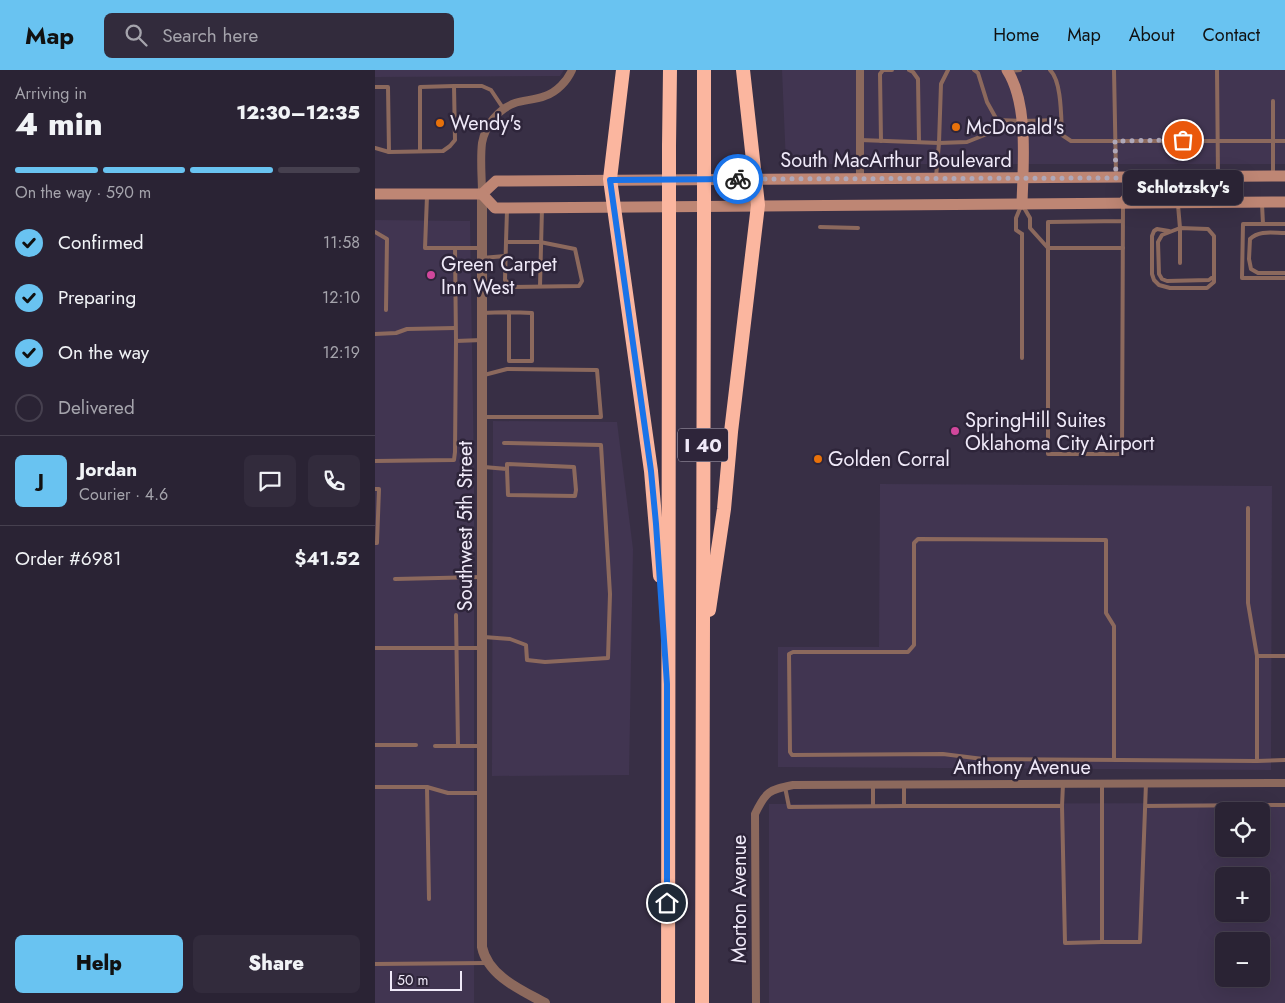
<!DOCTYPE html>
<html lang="en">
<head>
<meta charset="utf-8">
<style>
  body { margin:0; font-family:Jost,sans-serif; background:#322b3c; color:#f1f3f6; height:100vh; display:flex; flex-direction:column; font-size:19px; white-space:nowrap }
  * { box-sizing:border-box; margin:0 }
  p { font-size:16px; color:#a5a4ac }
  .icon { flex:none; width:28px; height:28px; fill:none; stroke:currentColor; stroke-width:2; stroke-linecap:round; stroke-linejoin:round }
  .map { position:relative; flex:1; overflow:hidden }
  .side { display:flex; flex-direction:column; background:#2a2334; width:375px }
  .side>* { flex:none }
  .buttons { position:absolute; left:840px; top:732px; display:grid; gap:10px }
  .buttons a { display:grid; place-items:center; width:55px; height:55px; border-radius:8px; background:#2a2334; box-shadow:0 5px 20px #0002,0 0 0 1px #46404f; font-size:25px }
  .scale { position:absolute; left:15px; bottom:12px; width:72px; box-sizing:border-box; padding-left:5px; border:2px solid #efe9f8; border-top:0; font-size:14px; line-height:18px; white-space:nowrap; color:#efe9f8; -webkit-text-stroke:4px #2e253a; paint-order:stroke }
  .pin { position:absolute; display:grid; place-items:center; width:42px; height:42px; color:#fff; margin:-21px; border:2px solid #fff; border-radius:50%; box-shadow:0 1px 5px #0007 }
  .courier { position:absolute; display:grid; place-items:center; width:50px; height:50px; margin:-25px; border:4px solid #1a73e8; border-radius:50%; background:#fff; color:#222; box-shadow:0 1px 6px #0007 }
  .bubble { position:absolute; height:35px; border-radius:8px; background:#2a2334; box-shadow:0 5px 20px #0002,0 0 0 1px #46404f; font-size:16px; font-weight:800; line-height:35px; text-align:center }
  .overview em { font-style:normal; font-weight:800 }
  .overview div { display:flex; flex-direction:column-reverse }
  .overview { display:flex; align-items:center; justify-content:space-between; height:85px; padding:0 15px }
  h1 { font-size:32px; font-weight:800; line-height:38px }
  .bar { display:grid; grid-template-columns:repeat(4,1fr); gap:8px 5px; align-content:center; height:60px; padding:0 15px }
  .bar i { height:6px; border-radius:4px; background:#46404f }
  .bar .selected { background:#69c3f1 }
  .bar p { grid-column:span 4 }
  .line { display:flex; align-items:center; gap:12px; padding:0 15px; border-top:1px solid #46404f }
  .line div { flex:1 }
  .round { display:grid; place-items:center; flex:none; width:52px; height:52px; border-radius:8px; background:#322b3c }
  ol { padding:0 15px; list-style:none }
  li { display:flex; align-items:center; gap:15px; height:55px }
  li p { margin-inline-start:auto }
  li .icon { padding:5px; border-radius:50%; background:#69c3f1; color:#111; stroke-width:4 }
  li:last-child { color:#a5a4ac }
  li i { width:28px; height:28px; border:2px solid #46404f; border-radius:50% }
  .button { display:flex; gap:10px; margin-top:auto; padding:10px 15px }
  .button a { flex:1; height:58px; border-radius:8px; background:#69c3f1; color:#111; font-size:20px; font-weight:800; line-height:58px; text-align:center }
  .button a+a { background:#322b3c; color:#f1f3f6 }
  header { display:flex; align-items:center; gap:30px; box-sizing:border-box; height:70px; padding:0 25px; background:#69c3f1; color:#111 }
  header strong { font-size:24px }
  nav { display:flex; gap:28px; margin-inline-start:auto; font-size:18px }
  .search { width:350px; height:45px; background:#322b3c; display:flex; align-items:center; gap:12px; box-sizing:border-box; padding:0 18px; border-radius:8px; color:#a5a4ac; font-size:19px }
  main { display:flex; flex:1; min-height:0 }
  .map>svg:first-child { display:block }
</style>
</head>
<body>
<header>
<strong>Map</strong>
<div class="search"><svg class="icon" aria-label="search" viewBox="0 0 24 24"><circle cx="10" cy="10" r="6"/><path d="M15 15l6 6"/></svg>Search here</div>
<nav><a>Home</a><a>Map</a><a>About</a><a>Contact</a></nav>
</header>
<main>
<section class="side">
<div class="overview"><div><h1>4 min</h1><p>Arriving in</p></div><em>12:30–12:35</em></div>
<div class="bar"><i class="selected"></i><i class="selected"></i><i class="selected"></i><i></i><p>On the way · 590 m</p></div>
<ol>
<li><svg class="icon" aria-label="check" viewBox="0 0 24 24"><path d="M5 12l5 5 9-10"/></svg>Confirmed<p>11:58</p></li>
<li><svg class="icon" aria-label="check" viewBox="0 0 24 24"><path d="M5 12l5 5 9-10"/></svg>Preparing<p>12:10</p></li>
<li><svg class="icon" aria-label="check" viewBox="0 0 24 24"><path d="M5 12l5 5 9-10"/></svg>On the way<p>12:19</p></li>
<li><i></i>Delivered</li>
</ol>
<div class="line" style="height:90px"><b class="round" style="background:#69c3f1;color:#111">J</b><div><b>Jordan</b><p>Courier · 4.6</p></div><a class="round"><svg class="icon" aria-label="chat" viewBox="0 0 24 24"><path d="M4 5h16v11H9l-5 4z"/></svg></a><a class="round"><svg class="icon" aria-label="phone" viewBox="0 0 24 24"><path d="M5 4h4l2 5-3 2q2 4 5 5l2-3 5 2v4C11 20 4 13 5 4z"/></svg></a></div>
<div class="line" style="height:65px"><div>Order #6981</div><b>$41.52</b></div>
<div class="button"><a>Help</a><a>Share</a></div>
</section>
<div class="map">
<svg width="910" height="933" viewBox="0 0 910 933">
  <rect width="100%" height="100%" fill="#382f45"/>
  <g fill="#413551" fill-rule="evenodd">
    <polygon points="0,0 189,0 185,6 0,7"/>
    <polygon points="407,0 910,0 910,94 411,94"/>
    <polygon points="0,150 95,151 99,403 99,933 0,933"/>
    <polygon points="118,351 242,352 258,479 254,705 117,706"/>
    <polygon points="505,414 897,416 896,700 403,697 403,577 504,577"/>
    <path d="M 910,733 L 910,933 L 394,933 L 394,734 ZM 849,741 L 886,741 L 886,779 L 849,779 ZM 849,806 L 886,806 L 886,844 L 849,844 ZM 849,871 L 886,871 L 886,909 L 849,909 Z"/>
  </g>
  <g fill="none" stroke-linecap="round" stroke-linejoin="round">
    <g stroke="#8c695d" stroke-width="4">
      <polyline points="534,0 538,2 543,9 544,72"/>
      <polyline points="599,0 603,3 612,32 622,50"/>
      <path d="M 675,0 C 687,11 686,49 687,65 L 696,71 L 910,71"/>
      <polyline points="739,0 741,105"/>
      <polyline points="842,0 843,105"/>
      <polyline points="635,1 645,0"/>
      <polyline points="0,17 13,17 14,82"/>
      <polyline points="485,70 564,73 566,14 573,0"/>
      <polyline points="506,71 505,4 508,0 517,0"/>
      <polyline points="0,78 14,82 68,81 75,76 80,70 79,16 107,16 116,20 128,38"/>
      <polyline points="45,81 45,17 79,16"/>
      <polyline points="898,104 898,31"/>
      <polyline points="561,107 564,73 592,72 612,64 622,50 646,51 686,50"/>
      <polyline points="52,126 50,178 107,178"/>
      <polyline points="887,134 888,154"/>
      <polyline points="803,135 805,158 805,193"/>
      <polyline points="646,136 641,148 641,160 647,164"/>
      <polyline points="648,136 655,148 655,158 673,178 748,178"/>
      <polyline points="748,151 673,152 673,384 747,384 748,135"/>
      <polyline points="910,154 868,154 867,208 910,208"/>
      <polyline points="445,157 483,158"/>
      <polygon points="805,158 833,159 839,166 839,206 834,210 792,211 787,209 784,204 783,172 787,165"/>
      <polyline points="794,161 782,159 779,161 777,166 777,204 779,210 784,215 795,218 832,218 839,212 839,206"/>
      <polyline points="0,162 12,169 11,240"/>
      <path d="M 910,163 C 898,163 884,160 875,169 L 874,189 L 876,199 L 883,203 L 910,203"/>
      <polygon points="131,172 165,172 200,179 207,211 204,216 138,217 130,210"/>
      <polyline points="131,172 132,140"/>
      <polyline points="80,178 81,271 107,270"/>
      <polyline points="107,188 130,186"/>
      <polyline points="165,216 167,138"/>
      <path d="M 107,243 C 124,242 141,242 157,243 L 157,291 L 134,291 L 134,242"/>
      <polyline points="0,264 21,263 32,259 80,258"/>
      <polyline points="647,288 647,164"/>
      <polyline points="108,347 226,347 222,300 132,299 109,305"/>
      <polyline points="0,391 79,390 80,382 81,271"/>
      <polyline points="109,397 132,399 133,425 200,426 201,420 199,397 132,394 132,399"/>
      <polyline points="0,419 4,419 2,473 0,473"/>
      <polyline points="873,438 873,533 882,586"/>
      <polyline points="20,509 107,507"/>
      <polyline points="81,545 83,676"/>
      <polyline points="109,567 135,569 151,575 152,590 170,592 233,588 235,524 226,375 129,373"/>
      <polyline points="0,578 107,578"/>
      <polyline points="910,586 882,586 882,691 910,690"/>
      <polyline points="0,675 41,675"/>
      <polyline points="60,676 105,676"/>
      <polyline points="739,690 739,556 731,543 731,470 543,469 539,473 539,575 533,582 418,582 414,584 415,682 417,685 568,684 608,689 882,691"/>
      <polyline points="727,713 727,872 765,872 771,713"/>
      <polyline points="498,714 498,736"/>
      <polyline points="529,715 529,736 687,736 690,873 727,872"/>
      <polyline points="0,717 52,717 73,723 107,723"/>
      <polyline points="52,717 54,829"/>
      <polyline points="410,717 414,737 529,736"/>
      <polyline points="687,736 688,714"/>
      <polyline points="771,736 910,735"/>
      <polyline points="0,894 111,893"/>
    </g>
    <g stroke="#8c695d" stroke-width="8">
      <polyline points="485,109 485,0"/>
      <path d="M 107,124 C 107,107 105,90 107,73 C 110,56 123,39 140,33 C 149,30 160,30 170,26 C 182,22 192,11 197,0"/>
      <path d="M 381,933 L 380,744 C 391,721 394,720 418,715 L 910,713"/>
    </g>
    <path stroke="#8c695d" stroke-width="10" d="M 107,124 L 107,877 C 113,906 146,920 170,933"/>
    <g stroke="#be8674" stroke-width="11">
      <path d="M 632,0 C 654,34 648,95 647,134"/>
      <polyline points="0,124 107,124 121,111 910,106"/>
      <polyline points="107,124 120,138 910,132"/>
      <polyline points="748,133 752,128 783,107"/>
      <polyline points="803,133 804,120 812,115 826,111"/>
    </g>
    <g stroke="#fbb69f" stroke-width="14">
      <polyline points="248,0 235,109 276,401 285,506"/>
      <polyline points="294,76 295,0"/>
      <polyline points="329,76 329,0"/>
      <polyline points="334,540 349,439 356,362 383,135 368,0"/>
      <polyline points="293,933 294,168"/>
      <polyline points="327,933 329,168"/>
    </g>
    <g stroke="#fbb69f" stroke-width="14">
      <polyline points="329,76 329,168"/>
      <polyline points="294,168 294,76"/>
    </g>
  </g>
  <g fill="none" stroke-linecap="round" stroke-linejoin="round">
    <polyline stroke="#afa8b9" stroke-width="5" stroke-dasharray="0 9" points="363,109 741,108 740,71 808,70"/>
    <polyline stroke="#1a73e8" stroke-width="6" points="292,833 292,614 281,454 276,401 235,110 363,109"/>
  </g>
  <g fill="#e8710a" stroke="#2e253a" stroke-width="2">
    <circle cx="65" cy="53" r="5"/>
    <circle cx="581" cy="57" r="5"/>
    <circle cx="443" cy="389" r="5"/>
  </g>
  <g fill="#d1479c" stroke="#2e253a" stroke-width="2">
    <circle cx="56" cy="205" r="5"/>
    <circle cx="580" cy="361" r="5"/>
  </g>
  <g text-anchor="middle" stroke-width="5" stroke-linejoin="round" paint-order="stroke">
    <rect fill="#2e253a" stroke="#b5aebf" stroke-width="1" x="303" y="358.5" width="50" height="33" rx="4"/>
    <g font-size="19" font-weight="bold" fill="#efe9f8">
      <text x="328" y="382">I 40</text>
    </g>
    <g font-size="20" fill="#efe9f8" stroke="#2e253a" text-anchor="start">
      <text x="75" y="60">Wendy's</text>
      <text x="591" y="64">McDonald's</text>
      <text x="66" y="201">Green Carpet<tspan x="66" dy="23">Inn West</tspan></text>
      <text x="590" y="357">SpringHill Suites<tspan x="590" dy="23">Oklahoma City Airport</tspan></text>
      <text x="453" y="396">Golden Corral</text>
    </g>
    <g font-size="20" fill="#efe9f8" stroke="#2e253a">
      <text x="521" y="97">South MacArthur Boulevard</text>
      <text transform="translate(90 456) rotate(-90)" y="7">Southwest 5th Street</text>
      <text x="647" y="704">Anthony Avenue</text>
      <text transform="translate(364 829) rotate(-90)" y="7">Morton Avenue</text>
    </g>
  </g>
</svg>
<div class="buttons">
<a><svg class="icon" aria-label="locate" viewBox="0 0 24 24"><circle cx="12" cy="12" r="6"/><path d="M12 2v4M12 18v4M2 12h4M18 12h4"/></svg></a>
<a>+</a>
<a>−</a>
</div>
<div class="scale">50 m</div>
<div class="pin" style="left:808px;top:70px;background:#ea580c"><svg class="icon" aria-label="bag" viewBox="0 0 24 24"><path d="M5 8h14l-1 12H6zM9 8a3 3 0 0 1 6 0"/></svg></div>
<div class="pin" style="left:292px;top:833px;background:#1f2937"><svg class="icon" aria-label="home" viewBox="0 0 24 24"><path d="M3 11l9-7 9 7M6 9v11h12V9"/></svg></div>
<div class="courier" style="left:363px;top:109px"><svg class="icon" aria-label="bike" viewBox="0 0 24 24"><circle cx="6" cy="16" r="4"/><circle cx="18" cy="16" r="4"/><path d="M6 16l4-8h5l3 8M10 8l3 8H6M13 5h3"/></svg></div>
<div class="bubble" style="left:748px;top:100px;width:120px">Schlotzsky's</div>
</div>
</main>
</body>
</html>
